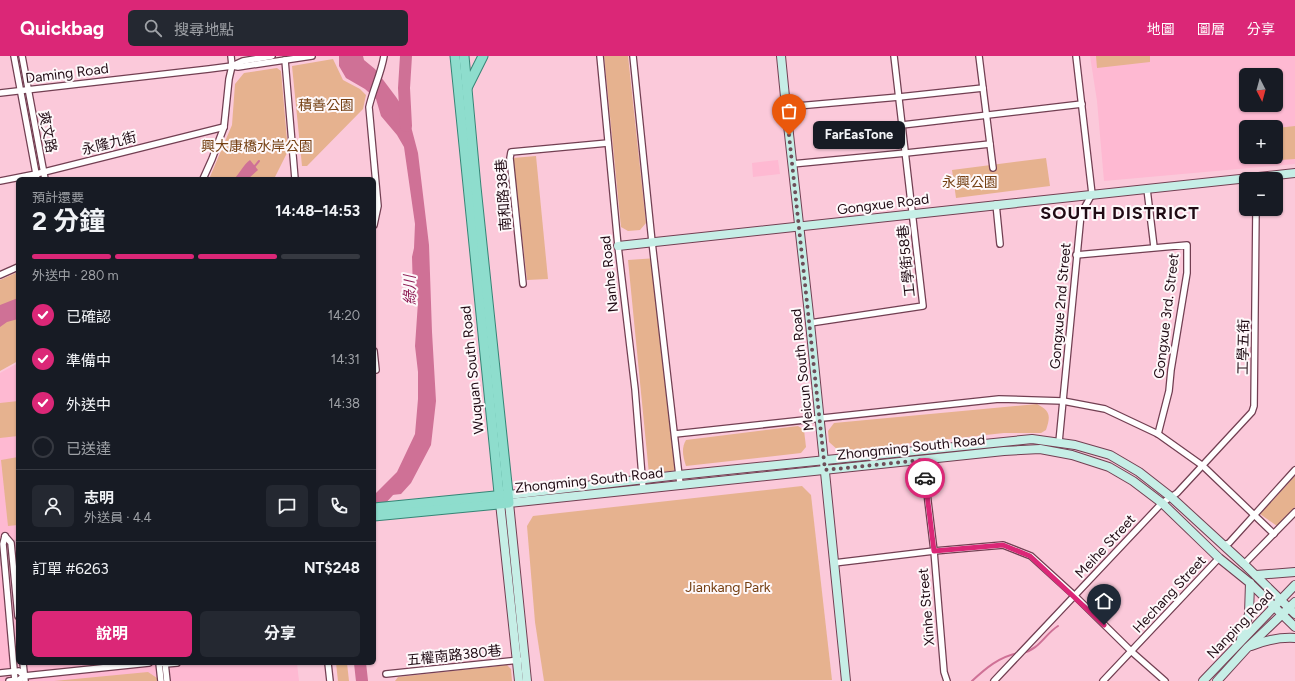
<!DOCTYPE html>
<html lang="zh-TW">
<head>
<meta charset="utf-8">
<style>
  body { margin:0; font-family:Figtree,"Noto Sans TC",sans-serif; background:#242831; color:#f1f3f6; height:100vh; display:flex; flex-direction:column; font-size:15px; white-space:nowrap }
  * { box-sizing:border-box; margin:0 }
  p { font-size:13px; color:#9ea1a6 }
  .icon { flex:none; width:22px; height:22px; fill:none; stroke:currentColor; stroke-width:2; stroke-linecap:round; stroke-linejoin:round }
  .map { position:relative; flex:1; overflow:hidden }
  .sheet { position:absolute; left:16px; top:121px; width:360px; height:488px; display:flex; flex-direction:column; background:#171b24; border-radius:6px; box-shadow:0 1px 3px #0004 }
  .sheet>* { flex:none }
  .needle { width:26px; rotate:174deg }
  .controls { position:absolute; left:1239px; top:12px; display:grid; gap:8px }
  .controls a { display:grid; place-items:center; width:44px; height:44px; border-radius:6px; background:#171b24; box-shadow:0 1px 3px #0004; font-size:20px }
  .pin { position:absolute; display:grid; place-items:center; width:34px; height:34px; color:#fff; margin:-41px -17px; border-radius:50% 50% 50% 0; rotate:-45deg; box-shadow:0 0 4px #0007 }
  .pin .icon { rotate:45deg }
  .courier { position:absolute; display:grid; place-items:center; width:40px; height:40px; margin:-20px; border:3px solid #db2777; border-radius:50%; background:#fff; color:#222; box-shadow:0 1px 5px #0007 }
  .bubble { position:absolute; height:28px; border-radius:6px; background:#171b24; box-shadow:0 1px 3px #0004; font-size:13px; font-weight:700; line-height:28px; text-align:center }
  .headline em { font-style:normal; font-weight:700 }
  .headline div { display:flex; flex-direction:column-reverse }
  .headline { display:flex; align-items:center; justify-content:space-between; height:68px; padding:0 16px }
  h1 { font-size:26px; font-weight:700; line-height:30px }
  .bar { display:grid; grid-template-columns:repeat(4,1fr); gap:6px 4px; align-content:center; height:48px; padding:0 16px }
  .bar i { height:5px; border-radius:3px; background:#363941 }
  .bar .on { background:#db2777 }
  .bar p { grid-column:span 4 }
  .line { display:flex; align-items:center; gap:10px; padding:0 16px; border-top:1px solid #363941 }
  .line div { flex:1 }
  .round { display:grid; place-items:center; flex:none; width:42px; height:42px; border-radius:6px; background:#242831 }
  ol { padding:0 16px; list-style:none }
  li { display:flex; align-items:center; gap:12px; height:44px }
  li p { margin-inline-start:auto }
  li .icon { padding:4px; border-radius:50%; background:#db2777; color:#fff; stroke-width:4 }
  li:last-child { color:#9ea1a6 }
  li i { width:22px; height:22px; border:2px solid #363941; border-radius:50% }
  .button { display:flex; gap:8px; margin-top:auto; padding:8px 16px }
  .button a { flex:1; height:46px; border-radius:6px; background:#db2777; color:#fff; font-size:16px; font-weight:700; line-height:46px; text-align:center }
  .button a+a { background:#242831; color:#f1f3f6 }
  header { display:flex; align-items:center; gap:24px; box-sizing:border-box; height:56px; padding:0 20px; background:#db2777; color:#fff }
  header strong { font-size:19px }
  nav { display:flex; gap:22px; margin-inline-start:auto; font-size:14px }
  .search { width:280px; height:36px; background:#242831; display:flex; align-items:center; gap:10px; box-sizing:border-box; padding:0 14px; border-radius:6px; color:#9ea1a6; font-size:15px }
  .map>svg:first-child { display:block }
</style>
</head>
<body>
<header>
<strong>Quickbag</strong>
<div class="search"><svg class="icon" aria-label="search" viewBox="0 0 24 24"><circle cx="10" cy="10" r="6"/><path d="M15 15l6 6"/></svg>搜尋地點</div>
<nav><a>地圖</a><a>圖層</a><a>分享</a></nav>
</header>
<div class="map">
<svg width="1295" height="625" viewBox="0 0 1295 625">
  <rect width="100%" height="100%" fill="#fbc9da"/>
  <g fill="#feb9d2" fill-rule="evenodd">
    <path d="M 1090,0 L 1295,0 L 1295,108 L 1104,125 L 1097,45 ZM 1246,19 L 1276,19 L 1276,49 L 1246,49 ZM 1246,71 L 1276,71 L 1276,101 L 1246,101 Z"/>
    <polygon points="778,104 780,118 753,121 752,107"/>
    <polygon points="18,307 18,607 297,607 299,625 0,625 0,317"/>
  </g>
  <g fill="#e6b28f">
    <polygon points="604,0 628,0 646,167 640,174 628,175 621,171"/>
    <polygon points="1096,0 1150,0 1150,6 1097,12"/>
    <polygon points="333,3 343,24 360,33 366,39 363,53 307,110 302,110 292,10"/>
    <polygon points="277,12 281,15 288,95 274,123 209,123 232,69 235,28 244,17"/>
    <polygon points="1295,70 1295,103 1280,104 1277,72"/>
    <polygon points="536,100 548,223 527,224 513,102"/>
    <polygon points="1046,102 1050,130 956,142 952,114"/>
    <polygon points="657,202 677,414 649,418 628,204"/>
    <polygon points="18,216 18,305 0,315 0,224"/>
    <polygon points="18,345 18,380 0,382 0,347"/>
    <path d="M 1037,348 C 1050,355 1051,359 1046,374 L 1041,377 L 1004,377 L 839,395 L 829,386 L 828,375 L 834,367 Z"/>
    <path d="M 798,370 L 804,374 L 806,391 L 801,397 L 686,410 C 683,401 681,392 686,384 Z"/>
    <polygon points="18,401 18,469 8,470 1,404"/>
    <polygon points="1295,420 1295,451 1277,470 1260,458"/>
    <polygon points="802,430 811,439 832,624 544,625 535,566 527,470 533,460"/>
    <polygon points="336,607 347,607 349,625 338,625"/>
    <polygon points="507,609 511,613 512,625 395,625 398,621"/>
    <polygon points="148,616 157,622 157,625 54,625"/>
  </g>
  <g fill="#cf7196">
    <polygon points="339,0 363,0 364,4 375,13 396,41 408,59 418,97 429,189 432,276 436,345 431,389 411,427 401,438 374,441 374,439 397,416 415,378 418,343 418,316 415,290 418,246 416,235 413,235 412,201 414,192 415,168 404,91 397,79 381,60 376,43 365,33 346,22 339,10"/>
    <path d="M 250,104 L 258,114 L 248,123 L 234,123 C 240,117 243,109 250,104 Z"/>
    <polygon points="18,242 18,263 7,266 0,271 0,249"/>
  </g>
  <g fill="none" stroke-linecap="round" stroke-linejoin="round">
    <g stroke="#cf7196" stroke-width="2">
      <polyline points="254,111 259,105"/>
      <path d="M 1022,597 C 1039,594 1045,578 1058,570"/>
      <path d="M 972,625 C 986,612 999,601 1018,597"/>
    </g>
    <g stroke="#cf7196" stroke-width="12">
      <polyline points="406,0 404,32 406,70"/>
      <polyline points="374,451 395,428"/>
      <polyline points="360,607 362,625"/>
    </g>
    <g stroke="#daacbc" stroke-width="9" stroke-dasharray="9 4.5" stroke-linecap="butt">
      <polyline points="0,490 18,488"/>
      <polyline points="0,506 18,504"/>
    </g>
    <defs>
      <g id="street">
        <polyline points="14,0 37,123"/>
        <polyline points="22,0 45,123"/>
        <polyline points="600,0 618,190 635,333 643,433"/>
        <polyline points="633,0 652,186 680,428"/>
        <polyline points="979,0 993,112"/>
        <polyline points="285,4 295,123"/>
        <polyline points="232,10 238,11 312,0"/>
        <polyline points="0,37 209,13 232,10 243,5 272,0"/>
        <polyline points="786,51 899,41 983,32"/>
        <polyline points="902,69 1082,48"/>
        <polyline points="792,108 906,97 990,88"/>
        <polyline points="203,123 212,103 224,71 229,23 232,10 231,0"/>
        <polyline points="0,125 36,118 224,71"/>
        <polyline points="1147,133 1154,191"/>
        <polyline points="996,148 1000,188"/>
        <path d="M 374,169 L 378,150 L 369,51 C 373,33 381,18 384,0"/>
        <polyline points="1076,199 1187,189 1187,217 1171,314 1169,335 1158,378"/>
        <polyline points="0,219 18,211"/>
        <polyline points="523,228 510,102 511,96 608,87"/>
        <polyline points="810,267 923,250 894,0"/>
        <polyline points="374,295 376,314"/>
        <polyline points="675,378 999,343 1063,345 1105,353 1158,378 1203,410 1274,478"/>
        <polyline points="1059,386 1081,158 1092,138 1076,0"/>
        <polyline points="923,404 934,495 944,616 947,625"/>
        <polyline points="5,480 3,488 15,625"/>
        <polyline points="5,480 11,487 18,560"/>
        <polyline points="1223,489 1229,487 1295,414"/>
        <polyline points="834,507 934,495 1003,489 1031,500 1075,540 1132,596 1165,625"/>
        <polyline points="1244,508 1295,456"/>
        <polyline points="23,607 25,625"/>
        <polyline points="159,607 161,625"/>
        <polyline points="162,607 165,608 177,607"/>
        <polyline points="165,607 167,625"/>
        <polyline points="328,607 330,625"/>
        <polyline points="0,617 19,615 24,620"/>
        <polyline points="386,618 519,604"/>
        <polyline points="9,625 19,624 24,620 149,607"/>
        <polyline points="994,625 1162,447 1177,437 1252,356 1254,350 1256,153"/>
        <polyline points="1103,625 1219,502"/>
      </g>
      <g id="secondary">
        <polyline points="781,0 786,51 810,267 846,625"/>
        <polyline points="618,190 1295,117"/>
        <polyline points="509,439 679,419 1032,383 1075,389 1110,399 1139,416 1171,441 1244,508 1295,558"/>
        <polyline points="500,447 519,625"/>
        <polyline points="1256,519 1295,516"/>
        <polyline points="1241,583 1249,558 1250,527"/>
        <path d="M 1251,590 C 1266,584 1279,581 1295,582"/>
        <polyline points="527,625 509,447 1004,395 1040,393 1072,399 1109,411 1133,425 1162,447 1219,502 1250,527 1295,571"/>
        <polyline points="1203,625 1295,529"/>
        <polyline points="1217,625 1247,592 1295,546"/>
      </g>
      <g id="primary">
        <polyline points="455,0 500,447"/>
        <polyline points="467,32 483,0"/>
        <polyline points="374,452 505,439"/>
        <polyline points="374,460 509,447 476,131 464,0"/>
      </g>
    </defs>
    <use href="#street" stroke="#723f52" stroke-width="8"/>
    <use href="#secondary" stroke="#723f52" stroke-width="10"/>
    <use href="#primary" stroke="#368576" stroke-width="11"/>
    <use href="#street" stroke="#fff" stroke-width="5.5"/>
    <use href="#secondary" stroke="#c6eee6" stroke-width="8"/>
    <use href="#primary" stroke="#8eddcd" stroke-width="9"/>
  </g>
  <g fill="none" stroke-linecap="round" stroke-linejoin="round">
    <polyline stroke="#6d4e59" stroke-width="4" stroke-dasharray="0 7.2" points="789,79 825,414 923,404 925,422"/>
    <polyline stroke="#db2777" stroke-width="5" points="925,422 934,495 1003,489 1030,500 1104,569"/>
  </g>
  <g text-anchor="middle" stroke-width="4" stroke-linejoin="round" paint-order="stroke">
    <g font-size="14" fill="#200b14" stroke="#fef8fa">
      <text transform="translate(67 17) rotate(-7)" y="5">Daming Road</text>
      <text transform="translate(48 76) rotate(79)" y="5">爽文路</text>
      <text transform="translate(109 87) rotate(-14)" y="5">永隆九街</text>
      <text transform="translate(503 139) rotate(-94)" y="5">南和路38巷</text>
      <text transform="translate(883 148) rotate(-7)" y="5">Gongxue Road</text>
      <text transform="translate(906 205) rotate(-96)" y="5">工學街58巷</text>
      <text transform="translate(609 218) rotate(-96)" y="5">Nanhe Road</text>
      <text transform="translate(1060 250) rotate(-85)" y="5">Gongxue 2nd Street</text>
      <text transform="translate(1166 260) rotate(-83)" y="5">Gongxue 3rd. Street</text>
      <text transform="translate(1243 291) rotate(-89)" y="5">工學五街</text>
      <text transform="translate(472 314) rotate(-96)" y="5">Wuquan South Road</text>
      <text transform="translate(802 314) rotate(-96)" y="5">Meicun South Road</text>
      <text transform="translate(911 391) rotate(-6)" y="5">Zhongming South Road</text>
      <text transform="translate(589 424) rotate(-6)" y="5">Zhongming South Road</text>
      <text transform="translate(1105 490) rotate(-47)" y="5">Meihe Street</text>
      <text transform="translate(1169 538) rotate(-47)" y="5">Hechang Street</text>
      <text transform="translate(926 551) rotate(-95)" y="5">Xinhe Street</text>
      <text transform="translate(1240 568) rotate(-46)" y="5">Nanping Road</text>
      <text transform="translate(454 599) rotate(-6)" y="5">五權南路380巷</text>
    </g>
    <g font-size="14" fill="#743f12" stroke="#fef8fa">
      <text x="326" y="54">積善公園</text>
      <text x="257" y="95">興大康橋水岸公園</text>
      <text x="970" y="131">永興公園</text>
      <text x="728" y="536">Jiankang Park</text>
    </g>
    <g font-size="15" font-style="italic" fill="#8e1d55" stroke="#fef8fa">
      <text transform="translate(410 234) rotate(-91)" y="5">綠川</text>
    </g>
    <g font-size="18" font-weight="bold" letter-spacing="1" fill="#200b14" stroke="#fef8fa">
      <text x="1120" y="163">SOUTH DISTRICT</text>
    </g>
  </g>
</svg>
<div class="controls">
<a><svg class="needle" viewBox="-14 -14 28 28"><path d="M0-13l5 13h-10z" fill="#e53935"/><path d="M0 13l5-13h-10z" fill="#9ea1a6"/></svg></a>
<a>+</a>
<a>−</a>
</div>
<div class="pin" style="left:789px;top:79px;background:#ea580c"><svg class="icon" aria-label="bag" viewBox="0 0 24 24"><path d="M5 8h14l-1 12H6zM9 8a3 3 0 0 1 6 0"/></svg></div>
<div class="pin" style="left:1104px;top:569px;background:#1f2937"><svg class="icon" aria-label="home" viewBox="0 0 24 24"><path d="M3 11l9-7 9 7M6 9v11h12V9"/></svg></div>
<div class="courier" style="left:925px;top:422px"><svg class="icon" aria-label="car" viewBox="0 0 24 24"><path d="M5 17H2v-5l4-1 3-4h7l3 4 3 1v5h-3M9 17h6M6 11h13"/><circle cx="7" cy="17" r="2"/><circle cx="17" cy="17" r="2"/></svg></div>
<div class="bubble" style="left:813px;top:65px;width:92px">FarEasTone</div>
<section class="sheet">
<div class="headline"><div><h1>2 分鐘</h1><p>預計還要</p></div><em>14:48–14:53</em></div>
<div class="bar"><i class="on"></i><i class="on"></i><i class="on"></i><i></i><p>外送中 · 280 m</p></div>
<ol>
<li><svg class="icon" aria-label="check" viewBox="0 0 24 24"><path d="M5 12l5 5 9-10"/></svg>已確認<p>14:20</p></li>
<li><svg class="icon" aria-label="check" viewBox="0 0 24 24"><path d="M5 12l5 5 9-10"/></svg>準備中<p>14:31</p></li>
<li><svg class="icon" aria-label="check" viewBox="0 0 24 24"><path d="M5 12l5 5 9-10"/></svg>外送中<p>14:38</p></li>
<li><i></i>已送達</li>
</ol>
<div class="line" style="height:72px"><a class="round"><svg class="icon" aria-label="person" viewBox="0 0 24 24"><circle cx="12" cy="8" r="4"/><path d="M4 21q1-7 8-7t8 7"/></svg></a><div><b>志明</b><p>外送員 · 4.4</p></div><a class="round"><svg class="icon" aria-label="chat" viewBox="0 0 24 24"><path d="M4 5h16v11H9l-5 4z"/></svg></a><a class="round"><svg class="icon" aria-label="phone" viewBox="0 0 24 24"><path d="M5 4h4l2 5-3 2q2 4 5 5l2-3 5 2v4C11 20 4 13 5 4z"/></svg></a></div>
<div class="line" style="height:52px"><div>訂單 #6263</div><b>NT$248</b></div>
<div class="button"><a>說明</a><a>分享</a></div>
</section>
</div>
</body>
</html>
